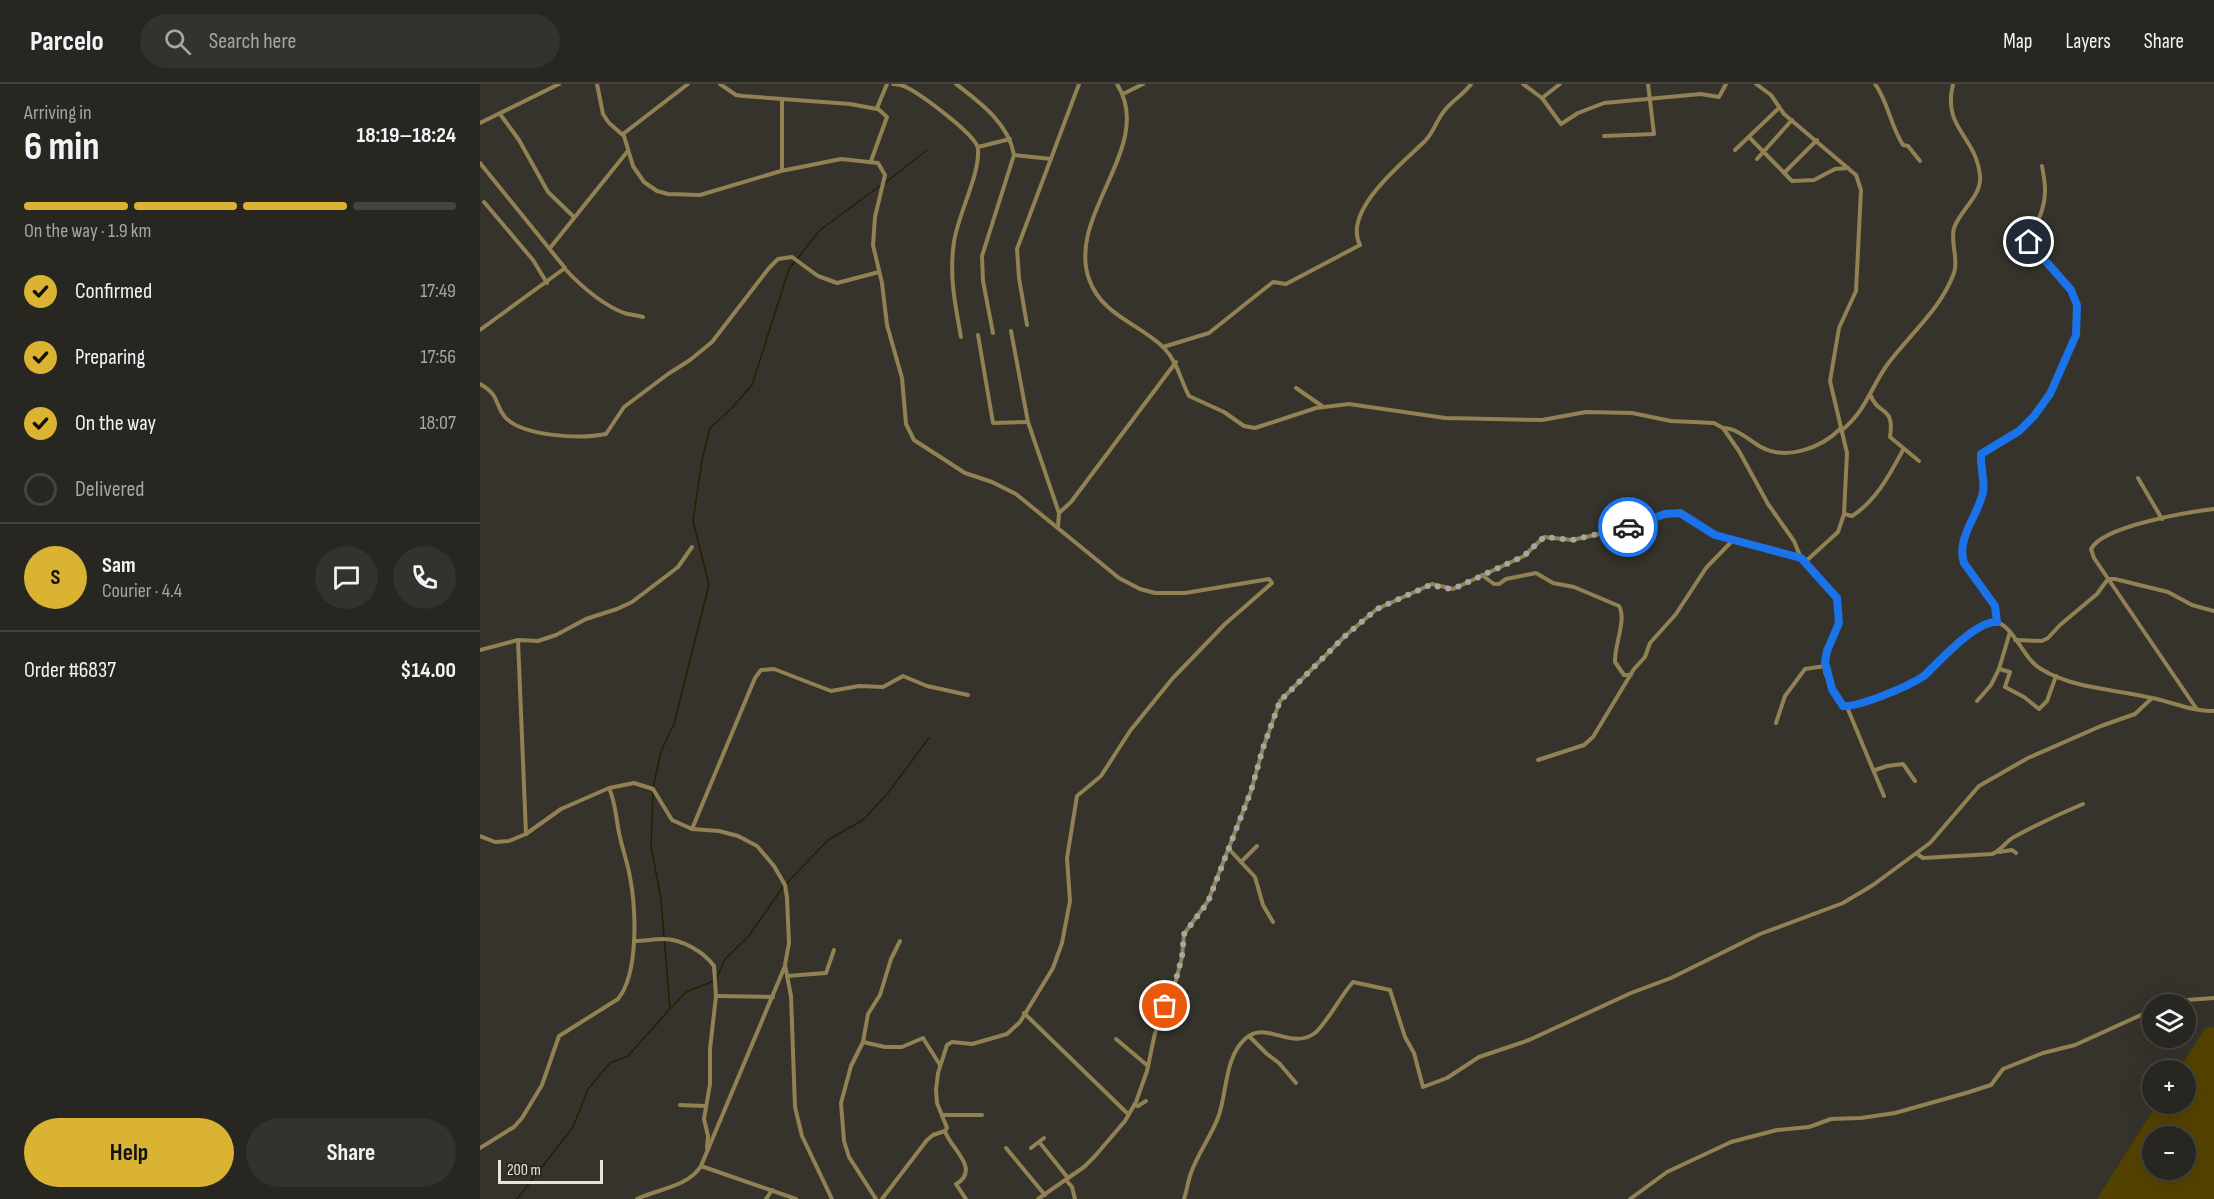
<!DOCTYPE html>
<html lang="en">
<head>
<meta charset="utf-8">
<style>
  body { margin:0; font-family:"Sofia Sans Condensed",sans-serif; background:#34322d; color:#f1f3f6; height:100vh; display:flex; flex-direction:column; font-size:22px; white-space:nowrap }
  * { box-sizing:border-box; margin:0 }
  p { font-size:20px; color:#a5a5a5 }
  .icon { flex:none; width:33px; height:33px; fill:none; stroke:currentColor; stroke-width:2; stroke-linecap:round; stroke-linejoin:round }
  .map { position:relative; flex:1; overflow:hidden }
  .drawer { display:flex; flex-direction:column; background:#282620; width:480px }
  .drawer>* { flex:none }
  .tools { position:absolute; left:1662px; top:910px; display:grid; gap:12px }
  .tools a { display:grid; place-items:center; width:54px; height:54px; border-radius:50%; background:#282620; box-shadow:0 6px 24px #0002,0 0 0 2px #44433e; font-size:30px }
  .scale { position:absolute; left:18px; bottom:15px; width:105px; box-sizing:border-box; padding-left:6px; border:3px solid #e6e4df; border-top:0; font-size:16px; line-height:21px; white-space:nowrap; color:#e6e4df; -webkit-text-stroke:4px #2b2921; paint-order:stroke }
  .pin { position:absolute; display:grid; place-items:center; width:51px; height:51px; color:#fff; margin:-26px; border:3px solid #fff; border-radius:50%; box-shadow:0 2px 6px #0007 }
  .courier { position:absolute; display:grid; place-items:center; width:60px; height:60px; margin:-30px; border:4px solid #1a73e8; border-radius:50%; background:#fff; color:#222; box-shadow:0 2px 8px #0007 }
  .summary em { font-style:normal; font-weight:700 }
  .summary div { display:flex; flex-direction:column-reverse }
  .summary { display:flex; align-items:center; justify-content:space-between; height:102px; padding:0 24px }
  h1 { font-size:39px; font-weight:700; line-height:45px }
  .bar { display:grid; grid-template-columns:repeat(4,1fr); gap:9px 6px; align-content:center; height:72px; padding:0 24px }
  .bar i { height:8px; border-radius:4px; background:#44433e }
  .bar .current { background:#dab333 }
  .bar p { grid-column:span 4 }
  .line { display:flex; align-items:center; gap:15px; padding:0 24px; border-top:2px solid #44433e }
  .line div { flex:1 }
  .round { display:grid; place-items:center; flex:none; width:63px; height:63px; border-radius:32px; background:#34322d }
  ol { padding:0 24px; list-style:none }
  li { display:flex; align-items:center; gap:18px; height:66px }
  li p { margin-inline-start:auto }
  li .icon { padding:6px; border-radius:50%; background:#dab333; color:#111; stroke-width:4 }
  li:last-child { color:#a5a5a5 }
  li i { width:33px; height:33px; border:3px solid #44433e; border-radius:50% }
  .primary-button { display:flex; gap:12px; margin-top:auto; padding:12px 24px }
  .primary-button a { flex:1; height:69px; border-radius:36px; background:#dab333; color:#111; font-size:24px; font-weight:700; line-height:69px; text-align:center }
  .primary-button a+a { background:#34322d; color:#f1f3f6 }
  header { display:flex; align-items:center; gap:36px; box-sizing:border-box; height:84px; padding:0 30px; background:#282620; border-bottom:2px solid #44433e }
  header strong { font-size:28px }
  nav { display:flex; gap:33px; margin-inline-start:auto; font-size:21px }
  .search { width:420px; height:54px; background:#34322d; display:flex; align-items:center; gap:15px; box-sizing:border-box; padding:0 21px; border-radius:33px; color:#a5a5a5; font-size:22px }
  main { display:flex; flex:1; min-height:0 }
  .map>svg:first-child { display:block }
</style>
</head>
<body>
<header>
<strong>Parcelo</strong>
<div class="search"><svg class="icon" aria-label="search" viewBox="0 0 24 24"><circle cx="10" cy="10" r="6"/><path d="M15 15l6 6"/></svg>Search here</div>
<nav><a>Map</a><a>Layers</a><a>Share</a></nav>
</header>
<main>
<section class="drawer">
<div class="summary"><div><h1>6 min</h1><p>Arriving in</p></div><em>18:19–18:24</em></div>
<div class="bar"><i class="current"></i><i class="current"></i><i class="current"></i><i></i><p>On the way · 1.9 km</p></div>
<ol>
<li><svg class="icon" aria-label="check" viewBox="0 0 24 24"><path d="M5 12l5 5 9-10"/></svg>Confirmed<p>17:49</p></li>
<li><svg class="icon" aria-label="check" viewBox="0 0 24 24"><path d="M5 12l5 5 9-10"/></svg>Preparing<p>17:56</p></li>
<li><svg class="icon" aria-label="check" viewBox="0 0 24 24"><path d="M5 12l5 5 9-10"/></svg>On the way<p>18:07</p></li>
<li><i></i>Delivered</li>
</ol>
<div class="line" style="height:108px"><b class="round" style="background:#dab333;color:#111">S</b><div><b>Sam</b><p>Courier · 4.4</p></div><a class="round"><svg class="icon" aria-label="chat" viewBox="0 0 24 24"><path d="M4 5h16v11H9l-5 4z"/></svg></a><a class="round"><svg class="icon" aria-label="phone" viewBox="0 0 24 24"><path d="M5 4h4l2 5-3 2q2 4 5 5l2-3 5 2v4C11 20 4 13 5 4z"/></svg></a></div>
<div class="line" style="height:78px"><div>Order #6837</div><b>$14.00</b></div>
<div class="primary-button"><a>Help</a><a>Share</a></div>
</section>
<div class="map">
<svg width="1734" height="1115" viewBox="0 0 1734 1115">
  <rect width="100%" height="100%" fill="#35332b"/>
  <path fill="#544200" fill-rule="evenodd" d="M 1734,943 L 1734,1115 L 1617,1115 L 1677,1020 L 1706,1020 L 1706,987 L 1698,987 L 1725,944 ZM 1672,1053 L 1706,1053 L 1706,1086 L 1672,1086 Z"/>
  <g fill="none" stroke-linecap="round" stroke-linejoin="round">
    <g stroke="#291e00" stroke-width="1.5">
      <polyline points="405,99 447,66"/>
      <polyline points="173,704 181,667 194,640 229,501 213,437 222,376 230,344 251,325 272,301 309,185 340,146 401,101"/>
      <polyline points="306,800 348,756 383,736 408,709 449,654"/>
      <polyline points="191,924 206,908 236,896 245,875 268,853 303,803"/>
      <polyline points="37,1115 93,1043 108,1005 130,979 148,972 190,925 181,815 171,762 173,709"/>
    </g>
    <g stroke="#918153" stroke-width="4">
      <polyline points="117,0 123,30 129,39 144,52 153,82 164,98 177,107 188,110 220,111 301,87 361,75 398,79 405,91 395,133 393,161 402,199 407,241 422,294 426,340 434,356 485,389 512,398 536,410 639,494 660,505 675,509 705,509 789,495 792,499 745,540 692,595 650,647 621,692 597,712 587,774 590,817 582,859 573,884 540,938 527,950 492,960 472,958 467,961 458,989 456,1006 457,1019 467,1044 465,1047 453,1051 447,1056 402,1115"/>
      <polyline points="240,0 256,11 263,12 370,20 397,25"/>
      <path d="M 413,0 C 417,0 422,1 426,3 C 440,10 497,51 498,65 C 500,91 478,130 474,158 C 469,191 475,220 481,253"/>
      <path d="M 476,0 C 501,19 529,40 534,71 L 502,172 L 503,197 L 513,249"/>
      <path d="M 637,0 C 676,62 586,130 609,195 C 622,232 659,239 684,264 C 698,279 700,295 709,312 L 744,328 L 764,342 L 775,344 L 836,324 L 869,320 L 965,334 L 1062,336 L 1106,328 L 1152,329 L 1191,337 L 1234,339 L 1243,344 L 1259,367 L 1288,420 L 1314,457 L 1321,474"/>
      <polyline points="1043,0 1062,14 1080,0"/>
      <polyline points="1276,0 1291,11 1304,30 1376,91 1381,106 1376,207 1359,244 1350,297 1367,369 1364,430 1358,448 1325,478"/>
      <path d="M 1395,0 C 1408,17 1410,41 1423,61 L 1428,62 L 1440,77"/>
      <polyline points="643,10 663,0"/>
      <polyline points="1062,14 1081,40 1098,29 1124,19 1221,10 1239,13 1246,0"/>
      <polyline points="302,16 302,86"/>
      <polyline points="20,30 39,56 68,108 94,133"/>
      <polyline points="0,39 79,0"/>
      <polyline points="143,50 208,0"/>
      <polyline points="1124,52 1174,50 1168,0"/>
      <polyline points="1269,53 1312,97 1334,96 1355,85 1368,84"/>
      <polyline points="498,63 530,55"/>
      <polyline points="1255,66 1299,24"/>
      <polyline points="534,71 571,75"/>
      <polyline points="1277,75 1312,36"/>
      <polyline points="391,77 407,33 397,24 407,0"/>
      <polyline points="0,79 85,184 0,246"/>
      <polyline points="1304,89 1337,56"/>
      <polyline points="4,118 53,176 67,199"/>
      <polyline points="70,164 147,68"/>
      <path d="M 85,185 C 102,203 121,220 144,229 C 150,231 157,231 163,233"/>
      <polyline points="547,241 539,194 537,165 599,0"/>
      <polyline points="531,247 548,338 579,429 578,443"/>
      <polyline points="498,251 513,339 548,338"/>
      <path d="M 683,263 L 729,249 L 793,198 L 806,200 L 880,161 C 862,126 924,78 945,57 C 954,48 957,35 965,26 C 973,16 984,10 991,0"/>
      <path d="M 0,300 C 22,313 13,319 25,333 C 42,353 102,355 126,350 L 144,323 L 188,290 L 210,276 L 232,258 L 289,184 L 298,175 L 312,173 L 338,192 L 357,199 L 399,188"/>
      <polyline points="816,304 842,322"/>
      <path d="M 1391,312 C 1398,332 1415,321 1410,353 L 1439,377"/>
      <path d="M 1243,344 C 1257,344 1269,356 1281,363 C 1306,377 1341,364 1360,345"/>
      <path d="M 1361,347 C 1386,327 1390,305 1407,281 C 1429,251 1461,225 1474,189 C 1479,175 1470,159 1474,144 C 1480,126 1502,112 1500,92 C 1496,51 1462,45 1473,0"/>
      <polyline points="1658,394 1682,435"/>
      <polyline points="579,429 591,418 696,278"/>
      <path d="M 1364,430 L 1372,432 C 1396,417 1410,390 1423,366"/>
      <path d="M 1002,491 L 1014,500 L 1019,500 L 1026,495 L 1056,489 L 1073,499 L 1094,503 L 1139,522 C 1147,535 1134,562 1135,578 L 1144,591 L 1151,591"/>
      <path d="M 1517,538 L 1515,522 L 1484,479 C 1477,456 1494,438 1501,417 C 1507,399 1500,387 1501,370 L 1539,347 L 1554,332 L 1570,310 L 1596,251 L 1597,221 L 1591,206 L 1549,158 C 1550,146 1559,138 1562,126 C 1567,111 1565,98 1562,82"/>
      <polyline points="38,556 46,750"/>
      <polyline points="1535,556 1562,557 1568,554 1580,541 1617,510 1628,495 1635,495 1688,508 1712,521 1734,527"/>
      <polyline points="0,566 38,556 58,557 76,551 106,535 137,525 152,518 189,490 198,483 212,463"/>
      <polyline points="1519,585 1530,588 1525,603 1544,613 1559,625 1567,617 1576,592"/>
      <polyline points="1497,617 1511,601 1519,585 1530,548"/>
      <polyline points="1367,623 1404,712"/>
      <path d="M 1716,624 L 1614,474 L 1611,465 C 1623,442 1708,428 1734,425"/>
      <polyline points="1296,639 1305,612 1325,585 1345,582"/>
      <polyline points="1058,676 1104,661 1113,653 1154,585 1165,573 1170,559 1196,530 1226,484 1253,456"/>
      <polyline points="1395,686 1407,682 1423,680 1435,697"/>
      <polyline points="212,745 275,594 281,586 294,585 351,607 379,602 403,603 423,592 447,602 488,611"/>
      <polyline points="0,752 15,758 29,757 46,750 81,725 129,704 154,699 173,705 192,736 212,745 239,747 258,752 277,762 294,782 305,801 307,814 309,859 305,881 311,912 315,1023 322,1052 352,1115"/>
      <polyline points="749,765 761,778 777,762"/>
      <polyline points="1519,768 1532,766 1536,769"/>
      <path d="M 1437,770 L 1443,774 L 1512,770 C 1521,767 1525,758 1534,753 C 1556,741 1579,730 1603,720"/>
      <polyline points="761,778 775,793 783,821 793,838"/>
      <path d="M 154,857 C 164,857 174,855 183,855 C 202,855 224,868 234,882 L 236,912 L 230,965 L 230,1000 L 224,1035 L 228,1052 L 227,1064"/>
      <polyline points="307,892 346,889 354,866"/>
      <polyline points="236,912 293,913"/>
      <polyline points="1686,921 1707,916 1734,914"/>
      <polyline points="544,929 648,1030"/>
      <polyline points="769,952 787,970 799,979 816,999"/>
      <polyline points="636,955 668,982"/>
      <polyline points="383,958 405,963 422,963 443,954 460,981"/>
      <polyline points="200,1021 225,1022"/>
      <polyline points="654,1021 658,1022 666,1017"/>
      <polyline points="462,1031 502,1031"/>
      <path d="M 465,1047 C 469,1063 502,1085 476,1100 L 486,1115"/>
      <polyline points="560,1059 588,1094"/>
      <path d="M 0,1064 L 34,1043 L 42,1034 L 62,1001 L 79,952 L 138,915 C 159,889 156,825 150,793 C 148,780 143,767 140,753 C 136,737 136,719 129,704"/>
      <polyline points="526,1064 565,1111"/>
      <polyline points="551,1064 564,1054"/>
      <polyline points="221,1082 316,1115"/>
      <polyline points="586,1096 592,1103 595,1115"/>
      <path d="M 157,1115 C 178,1105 208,1103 221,1082 L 305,882"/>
      <polyline points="286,1115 292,1106"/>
      <polyline points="396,1115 369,1073 364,1057 361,1019 371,982 383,958 388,930 400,911 411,875 420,857"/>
      <path d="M 558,1115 L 604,1083 L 615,1072 L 645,1037 L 656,1018 L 667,987 L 675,949 L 696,896 L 702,873 L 704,850 L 728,817 L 771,707 L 783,664 L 800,617 L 865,552 L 897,525 L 952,500 L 973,505 L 1044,472 L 1064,453 L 1092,456 L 1138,446 L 1185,430 L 1200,429 L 1235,451 L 1321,474 L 1357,514 L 1359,539 L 1347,567 L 1345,578 L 1345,588 L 1352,605 L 1363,622 L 1380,621 L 1434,598 L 1497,545 L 1514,537 C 1535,542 1542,574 1561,585 C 1594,605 1634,605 1672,614 C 1692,618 1714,628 1734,627"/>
      <path d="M 704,1115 C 707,1106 708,1097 711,1089 C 718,1069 732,1051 739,1031 C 747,1007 745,972 766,954 C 787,936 810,967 835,949 C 847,939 861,911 873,898 L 910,906 L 925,953 L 934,969 L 943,1003 L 967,994 L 999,973 L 1049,956 L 1151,909 L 1191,894 L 1280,850 L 1363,819 L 1393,801 L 1450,759 L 1499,702 L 1548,674 L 1621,642 L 1655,630 L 1672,614"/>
      <polyline points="1150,1115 1187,1088 1251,1058 1297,1046 1329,1043 1351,1035 1381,1034 1415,1029 1486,1009 1511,1001 1523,985 1563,969 1595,961 1672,926"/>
    </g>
  </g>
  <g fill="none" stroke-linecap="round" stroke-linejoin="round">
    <polyline stroke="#a8a6a0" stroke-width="6" stroke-dasharray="0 10.8" points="685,922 694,903 702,873 704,850 728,818 771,707 783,664 800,617 865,552 897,525 952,500 961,504 973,505 1044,472 1064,453 1092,456 1148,443"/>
    <path stroke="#1a73e8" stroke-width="8" d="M 1148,443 L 1185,430 L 1200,429 L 1235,451 L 1321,474 L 1357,514 L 1359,539 L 1347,567 L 1345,578 L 1352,605 L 1363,622 C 1380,623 1429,602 1444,592 C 1459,578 1496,536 1517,538 L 1515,522 L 1484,479 C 1476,454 1498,432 1503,408 C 1505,394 1500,383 1501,370 L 1539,347 L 1554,332 L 1570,310 L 1596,251 L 1597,221 L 1591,206 L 1549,158"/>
  </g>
</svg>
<div class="tools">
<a><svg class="icon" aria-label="layers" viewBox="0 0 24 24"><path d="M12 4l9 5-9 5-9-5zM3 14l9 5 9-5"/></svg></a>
<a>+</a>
<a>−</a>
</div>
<div class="scale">200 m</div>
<div class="pin" style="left:685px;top:922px;background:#ea580c"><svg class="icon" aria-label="bag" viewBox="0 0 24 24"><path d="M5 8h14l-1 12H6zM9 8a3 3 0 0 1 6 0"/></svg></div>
<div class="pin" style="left:1549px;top:158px;background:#1f2937"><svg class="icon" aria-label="home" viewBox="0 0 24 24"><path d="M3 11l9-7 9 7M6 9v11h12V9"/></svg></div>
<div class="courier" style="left:1148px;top:443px"><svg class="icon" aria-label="car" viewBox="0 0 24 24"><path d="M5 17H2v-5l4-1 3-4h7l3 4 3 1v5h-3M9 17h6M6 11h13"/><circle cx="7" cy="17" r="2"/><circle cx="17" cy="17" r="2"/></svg></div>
</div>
</main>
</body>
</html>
